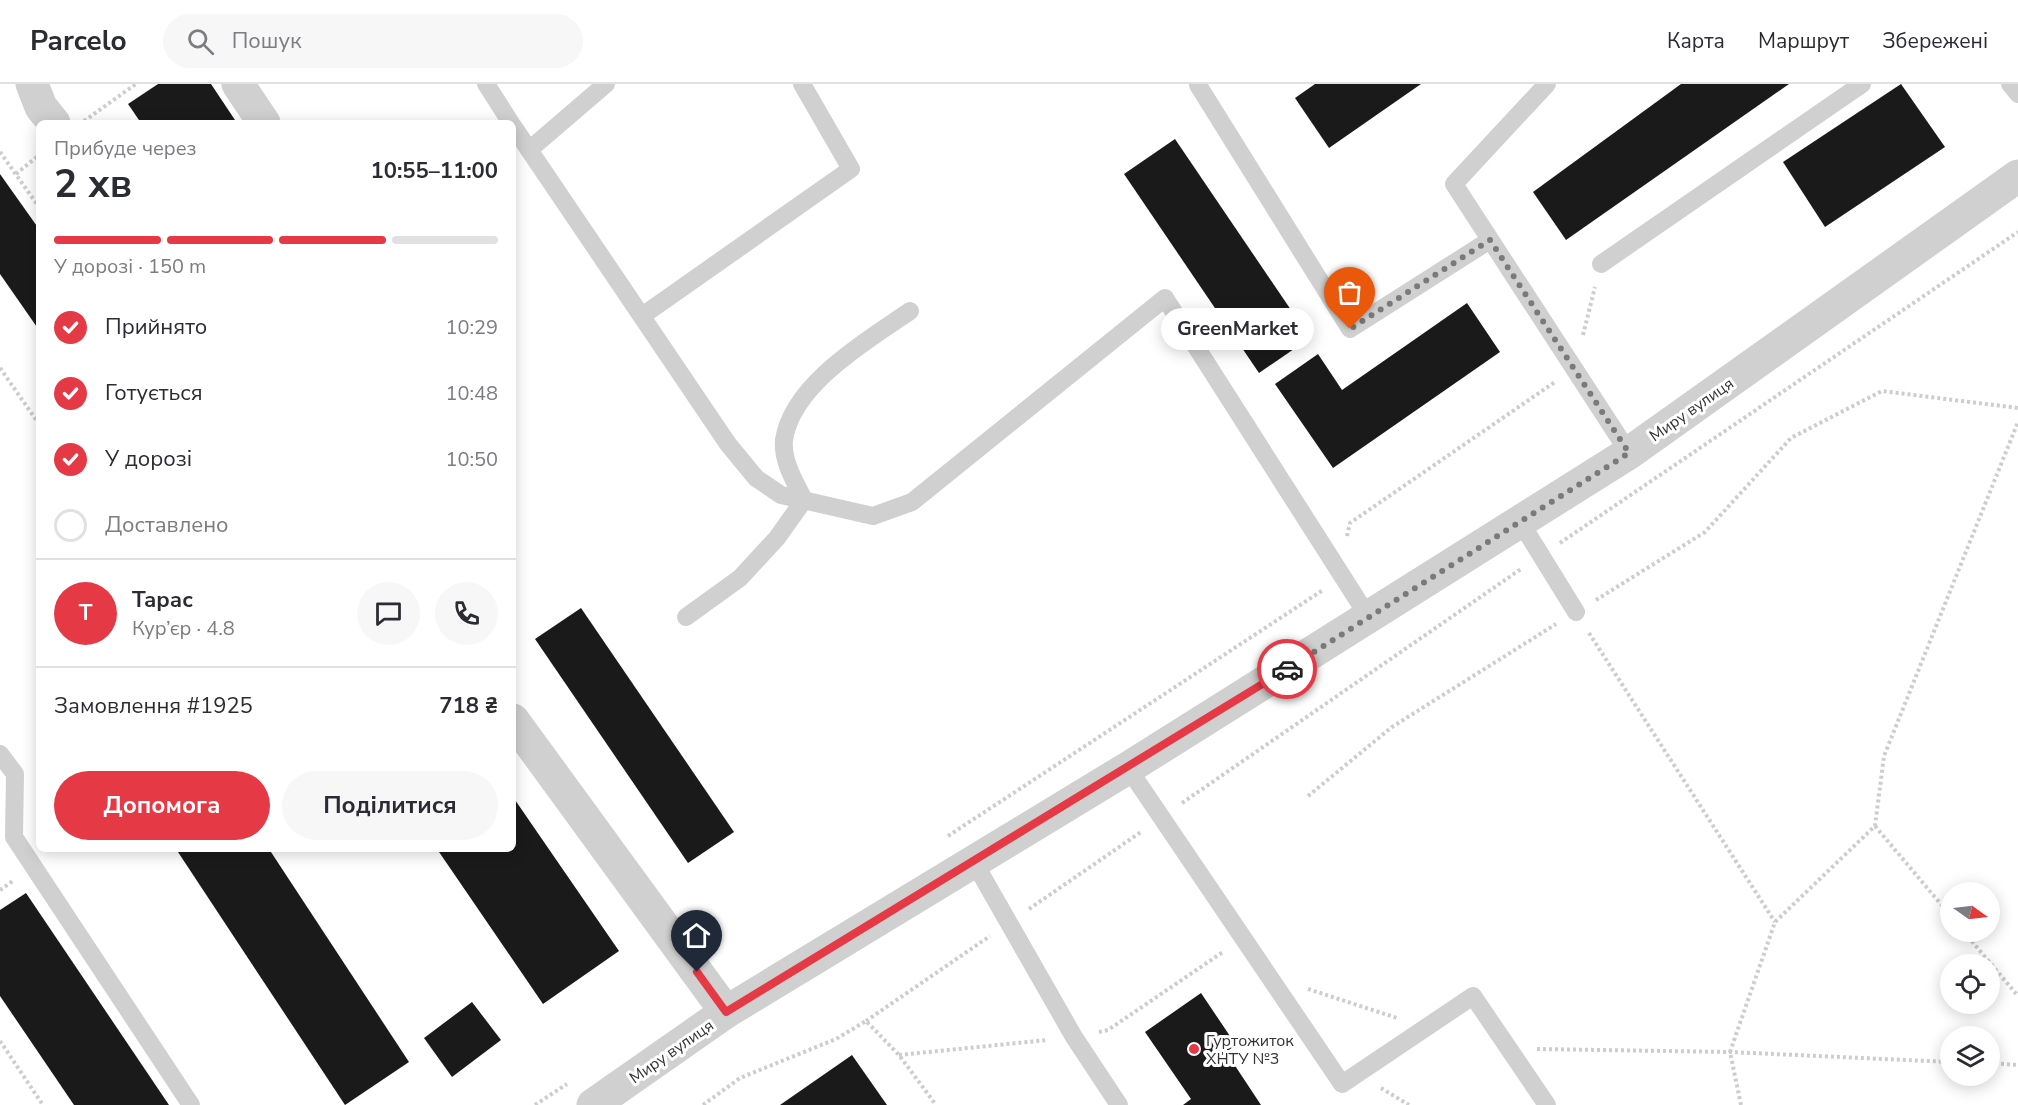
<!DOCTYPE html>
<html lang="uk">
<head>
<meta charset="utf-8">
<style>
  body { margin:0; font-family:"Nunito Sans",sans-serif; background:#f7f7f7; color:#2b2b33; height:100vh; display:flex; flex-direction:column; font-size:22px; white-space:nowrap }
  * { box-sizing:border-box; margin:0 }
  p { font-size:20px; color:#7c7c81 }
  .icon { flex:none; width:33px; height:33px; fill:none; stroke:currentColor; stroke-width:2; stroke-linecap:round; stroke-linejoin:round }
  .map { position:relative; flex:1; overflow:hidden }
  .details { position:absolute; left:36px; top:36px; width:480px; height:732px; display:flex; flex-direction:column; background:#fff; border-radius:9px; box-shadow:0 3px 15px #0003 }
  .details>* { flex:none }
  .needle { width:39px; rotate:104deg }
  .controls { position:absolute; left:1940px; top:798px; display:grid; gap:12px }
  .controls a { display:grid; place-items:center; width:60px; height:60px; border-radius:50%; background:#fff; box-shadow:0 3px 15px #0003; font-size:30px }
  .pin { position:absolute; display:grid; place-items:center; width:51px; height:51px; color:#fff; margin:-62px -26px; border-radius:50% 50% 50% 0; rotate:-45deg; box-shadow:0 0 6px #0007 }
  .pin .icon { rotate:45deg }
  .courier { position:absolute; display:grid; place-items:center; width:60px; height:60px; margin:-30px; border:4px solid #e63946; border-radius:50%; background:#fff; color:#222; box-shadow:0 2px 8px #0007 }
  .bubble { position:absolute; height:42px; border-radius:21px; background:#fff; box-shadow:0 3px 15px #0003; font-size:20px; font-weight:700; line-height:42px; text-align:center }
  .overview em { font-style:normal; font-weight:700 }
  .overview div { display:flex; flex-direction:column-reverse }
  .overview { display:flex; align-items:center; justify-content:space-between; height:102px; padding:0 18px }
  h1 { font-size:39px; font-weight:700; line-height:45px }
  .bar { display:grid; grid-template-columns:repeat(4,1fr); gap:9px 6px; align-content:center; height:72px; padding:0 18px }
  .bar i { height:8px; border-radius:4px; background:#e1e1e2 }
  .bar .selected { background:#e63946 }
  .bar p { grid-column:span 4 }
  .line { display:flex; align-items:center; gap:15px; padding:0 18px; border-top:2px solid #e1e1e2 }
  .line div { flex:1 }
  .round { display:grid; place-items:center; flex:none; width:63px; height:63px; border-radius:32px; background:#f7f7f7 }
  ol { padding:0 18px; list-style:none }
  li { display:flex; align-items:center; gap:18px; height:66px }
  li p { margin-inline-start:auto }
  li .icon { padding:6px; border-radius:50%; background:#e63946; color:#fff; stroke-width:4 }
  li:last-child { color:#7c7c81 }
  li i { width:33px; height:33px; border:3px solid #e1e1e2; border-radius:50% }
  .button { display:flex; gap:12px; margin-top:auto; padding:12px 18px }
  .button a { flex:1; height:69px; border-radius:36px; background:#e63946; color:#fff; font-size:24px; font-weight:700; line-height:69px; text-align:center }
  .button a+a { background:#f7f7f7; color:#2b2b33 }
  header { display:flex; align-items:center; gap:36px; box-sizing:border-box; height:84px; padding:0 30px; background:#fff; border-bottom:2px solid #e1e1e2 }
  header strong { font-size:28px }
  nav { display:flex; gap:33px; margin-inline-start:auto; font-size:21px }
  .search { width:420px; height:54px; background:#f7f7f7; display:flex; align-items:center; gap:15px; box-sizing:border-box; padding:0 21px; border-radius:33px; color:#7c7c81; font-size:22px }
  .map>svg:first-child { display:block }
</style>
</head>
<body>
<header>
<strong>Parcelo</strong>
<div class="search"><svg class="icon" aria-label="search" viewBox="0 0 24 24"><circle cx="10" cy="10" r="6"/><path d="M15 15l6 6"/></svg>Пошук</div>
<nav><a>Карта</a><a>Маршрут</a><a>Збережені</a></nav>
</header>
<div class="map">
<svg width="2018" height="1021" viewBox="0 0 2018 1021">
  <rect width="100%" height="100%" fill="#fff"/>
  <g fill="#1a1a1a">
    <polygon points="158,0 211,0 237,39 141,39 128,20"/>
    <polygon points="1315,0 1421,0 1329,64 1295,14"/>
    <polygon points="1681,0 1789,0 1566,156 1533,108"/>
    <polygon points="1901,0 1945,63 1825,143 1783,78"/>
    <polygon points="1175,55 1310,254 1259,289 1124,90"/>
    <polygon points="0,90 39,145 39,246 0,190"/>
    <polygon points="1467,219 1500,268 1333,384 1275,300 1318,270 1342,306"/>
    <polygon points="581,524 734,748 688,779 535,555"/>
    <polygon points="513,713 619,867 543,920 437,765 513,765"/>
    <polygon points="176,765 269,765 409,978 345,1021"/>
    <polygon points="26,809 169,1021 74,1021 0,912 0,826"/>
    <polygon points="1201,909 1236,961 1226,968 1261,1021 1183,1021 1191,1015 1145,948"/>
    <polygon points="472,918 501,956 452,993 424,954"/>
    <polygon points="852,971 887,1021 780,1021"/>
  </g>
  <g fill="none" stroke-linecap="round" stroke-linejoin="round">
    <g stroke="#cdcdcd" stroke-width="4" stroke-dasharray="3 3" stroke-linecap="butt">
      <polyline points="84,37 136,0"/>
      <polyline points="0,68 39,123"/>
      <polyline points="16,90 39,71"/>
      <polyline points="1583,251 1595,203"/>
      <polyline points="0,284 39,340"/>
      <polyline points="1347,452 1350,439 1555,298"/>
      <polyline points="1560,459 2018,148"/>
      <polyline points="1596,516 1705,448 1791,354 1882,307 2018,324"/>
      <polyline points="1589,549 1775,838"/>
      <polyline points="1308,712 1392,643 1556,540"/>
      <polyline points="1182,719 1521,485"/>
      <polyline points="1875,742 1950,831"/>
      <polyline points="948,752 1323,506"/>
      <polyline points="0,806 14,796"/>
      <polyline points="1029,825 1141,748"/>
      <polyline points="1964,848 2018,912"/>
      <polyline points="1308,905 1397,934"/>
      <polyline points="866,937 990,852"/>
      <polyline points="1099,948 1108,946 1223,868"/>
      <polyline points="0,957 43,1021"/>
      <polyline points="1537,965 1730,968 1950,978"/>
      <polyline points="899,971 1047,956"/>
      <polyline points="1989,979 2018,981"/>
      <polyline points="1381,1004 1409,1021"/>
      <polyline points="535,1021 567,1000"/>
      <polyline points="703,1021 740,994 836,955 866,937 899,971 936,1021"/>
      <polyline points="1741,1021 1730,968 1775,838 1875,742 1884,672 2018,338"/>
    </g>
    <g stroke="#d0d0d0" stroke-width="18">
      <polyline points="486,0 511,39"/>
      <polyline points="1547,0 1454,100 1629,369"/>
      <polyline points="2010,0 2018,10"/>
      <polyline points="1198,1 1350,245 1490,156"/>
      <polyline points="513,42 728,360 756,394 781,411 873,432 912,418 1165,214 1369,534"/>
      <polyline points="529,66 606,0"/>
      <polyline points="1601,180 1862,0"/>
      <polyline points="642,232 851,85 802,0"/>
      <polyline points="1521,439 1576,528"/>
      <path d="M 686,533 L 740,494 L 777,454 L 804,416 C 795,398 782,377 784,356 C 792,300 868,256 910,227"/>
      <polyline points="0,670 15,690 14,753 191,1021"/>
      <polyline points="1128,684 1342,1000 1473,912 1547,1021"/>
      <polyline points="974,778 1074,953 1119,1021"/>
    </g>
    <g stroke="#d0d0d0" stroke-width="33">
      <polyline points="32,0 41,23 54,39"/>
      <polyline points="238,0 264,39"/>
      <polyline points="513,636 726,928"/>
    </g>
    <polyline stroke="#d0d0d0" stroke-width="33" points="593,1021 726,928 1128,684 1629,369 2018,92"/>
  </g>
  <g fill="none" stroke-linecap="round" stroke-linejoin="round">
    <polyline stroke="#7a7a7a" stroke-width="6" stroke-dasharray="0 10.8" points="1287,585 1629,369 1490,156 1350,245"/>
    <polyline stroke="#e63946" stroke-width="8" points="697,888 726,928 1287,585"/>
  </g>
  <circle fill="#e63946" stroke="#fff" stroke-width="2" cx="1194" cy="965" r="6"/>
  <g text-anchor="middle" stroke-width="6" stroke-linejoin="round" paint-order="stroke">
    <g font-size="16" fill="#333" stroke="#fff">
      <text transform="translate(1691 325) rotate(-35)" y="6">Миру вулиця</text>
      <text transform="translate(671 967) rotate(-35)" y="6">Миру вулиця</text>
    </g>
    <g font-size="16" fill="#333" stroke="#fff" text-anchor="start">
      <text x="1206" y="962">Гуртожиток<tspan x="1206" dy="18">ХНТУ №3</tspan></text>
    </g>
  </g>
</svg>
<div class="controls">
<a><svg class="needle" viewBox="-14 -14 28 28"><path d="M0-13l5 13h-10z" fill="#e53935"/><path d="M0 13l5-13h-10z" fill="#7c7c81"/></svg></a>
<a><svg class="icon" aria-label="locate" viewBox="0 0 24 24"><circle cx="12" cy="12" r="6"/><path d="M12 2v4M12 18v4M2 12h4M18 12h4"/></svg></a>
<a><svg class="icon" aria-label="layers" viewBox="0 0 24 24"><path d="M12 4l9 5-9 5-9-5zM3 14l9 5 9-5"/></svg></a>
</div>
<div class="pin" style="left:1350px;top:245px;background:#ea580c"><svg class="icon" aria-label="bag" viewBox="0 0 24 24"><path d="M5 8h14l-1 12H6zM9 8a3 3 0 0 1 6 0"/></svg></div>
<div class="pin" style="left:697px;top:888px;background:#1f2937"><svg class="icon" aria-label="home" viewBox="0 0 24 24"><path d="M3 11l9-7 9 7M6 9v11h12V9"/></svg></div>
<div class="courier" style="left:1287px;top:585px"><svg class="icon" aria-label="car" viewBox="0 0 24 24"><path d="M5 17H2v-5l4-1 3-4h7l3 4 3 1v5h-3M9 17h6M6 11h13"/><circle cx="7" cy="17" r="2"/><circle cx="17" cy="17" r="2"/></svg></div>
<div class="bubble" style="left:1161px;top:224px;width:153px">GreenMarket</div>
<section class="details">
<div class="overview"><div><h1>2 хв</h1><p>Прибуде через</p></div><em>10:55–11:00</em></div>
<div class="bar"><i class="selected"></i><i class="selected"></i><i class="selected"></i><i></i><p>У дорозі · 150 m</p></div>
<ol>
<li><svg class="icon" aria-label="check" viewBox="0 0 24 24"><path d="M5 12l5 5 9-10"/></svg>Прийнято<p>10:29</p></li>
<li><svg class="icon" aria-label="check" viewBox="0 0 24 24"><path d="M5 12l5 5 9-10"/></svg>Готується<p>10:48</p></li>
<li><svg class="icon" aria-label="check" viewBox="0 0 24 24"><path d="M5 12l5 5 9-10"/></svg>У дорозі<p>10:50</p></li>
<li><i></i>Доставлено</li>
</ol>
<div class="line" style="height:108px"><b class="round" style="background:#e63946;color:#fff">Т</b><div><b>Тарас</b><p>Кур’єр · 4.8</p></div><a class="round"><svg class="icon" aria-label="chat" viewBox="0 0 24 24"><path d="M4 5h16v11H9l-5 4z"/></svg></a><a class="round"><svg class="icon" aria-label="phone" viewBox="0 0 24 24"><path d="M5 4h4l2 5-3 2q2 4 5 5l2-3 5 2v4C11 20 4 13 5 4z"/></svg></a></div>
<div class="line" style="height:78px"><div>Замовлення #1925</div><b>718 ₴</b></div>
<div class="button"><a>Допомога</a><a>Поділитися</a></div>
</section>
</div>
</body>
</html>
